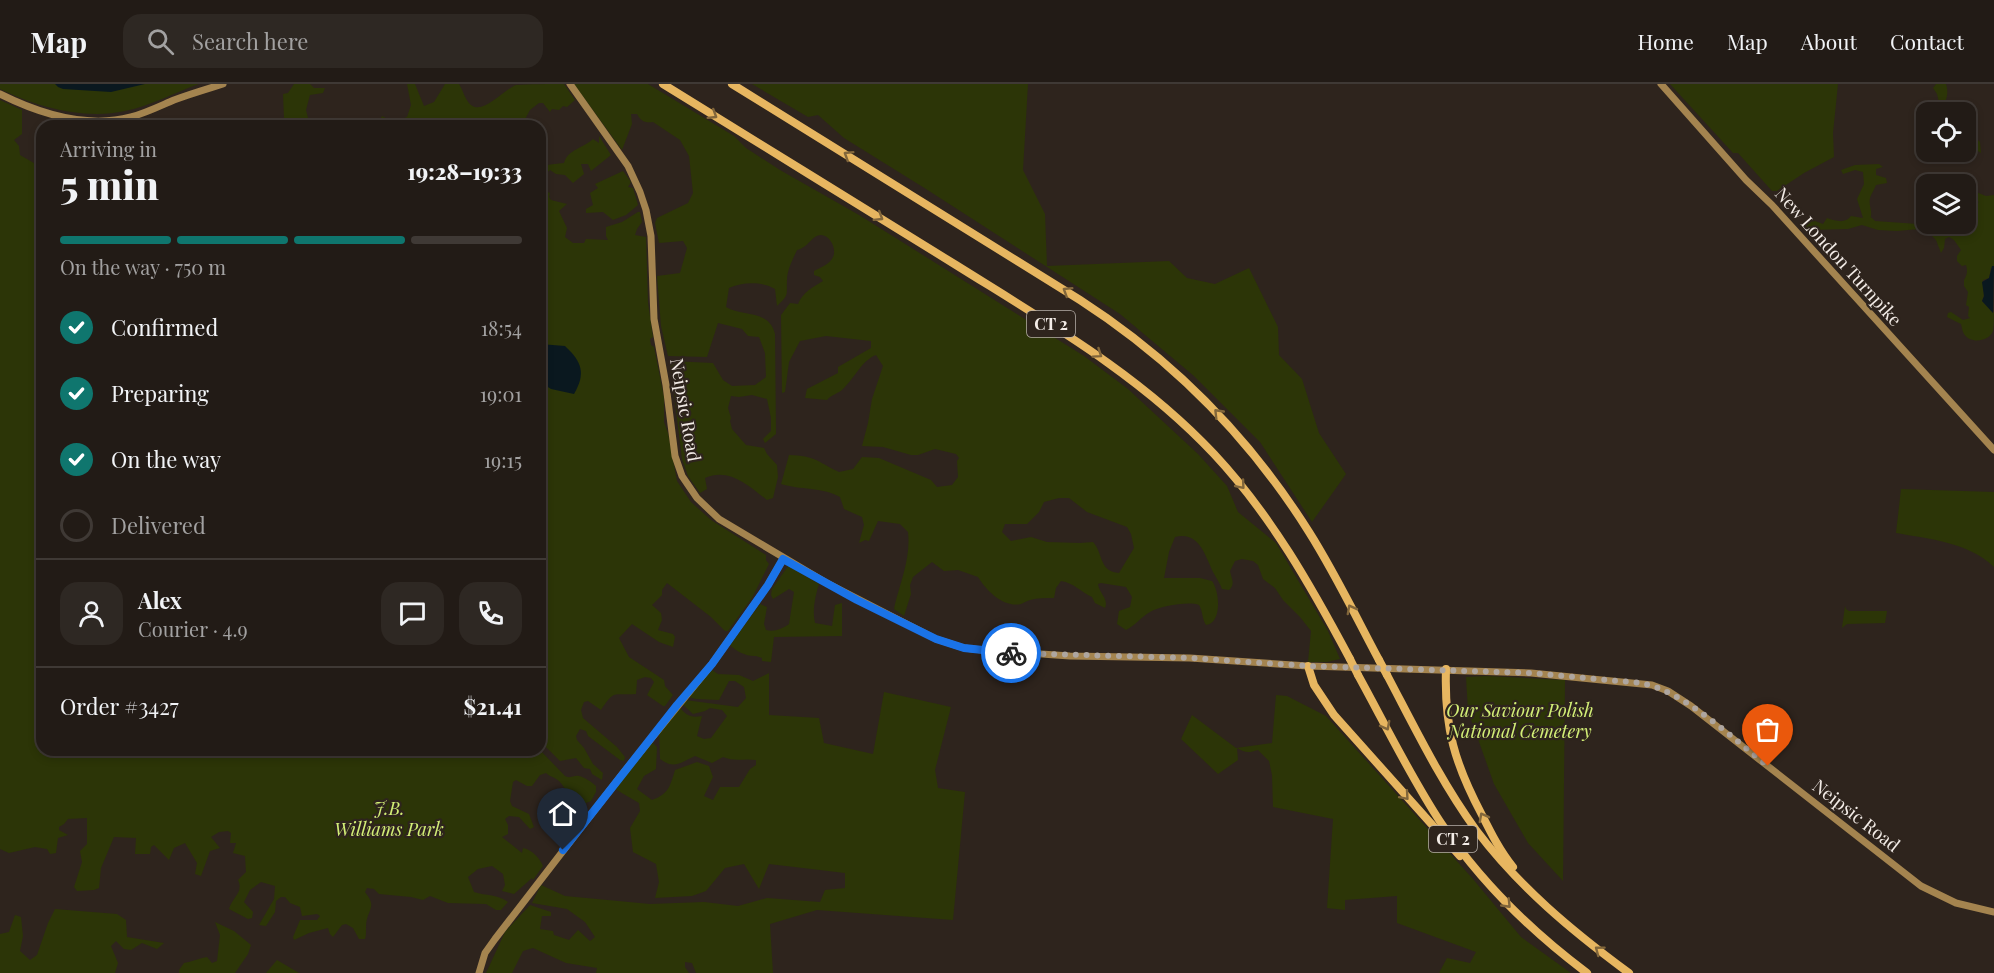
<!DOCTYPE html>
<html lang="en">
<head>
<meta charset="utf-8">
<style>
  body { margin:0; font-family:"Playfair Display",serif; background:#2e2823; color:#f1f3f6; height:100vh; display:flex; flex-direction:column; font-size:22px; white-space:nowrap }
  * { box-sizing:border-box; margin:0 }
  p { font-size:20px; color:#a2a1a1 }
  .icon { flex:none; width:33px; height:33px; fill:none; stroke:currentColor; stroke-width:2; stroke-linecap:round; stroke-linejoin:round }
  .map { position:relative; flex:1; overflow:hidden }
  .sheet { position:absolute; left:36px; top:36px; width:510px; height:636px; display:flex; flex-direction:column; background:#221b16; border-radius:18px; box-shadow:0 3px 9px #0003,0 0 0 2px #3f3935 }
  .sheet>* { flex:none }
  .controls { position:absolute; left:1916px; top:18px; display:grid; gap:12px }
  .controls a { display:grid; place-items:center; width:60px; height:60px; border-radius:12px; background:#221b16; box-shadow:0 3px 9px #0003,0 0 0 2px #3f3935; font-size:30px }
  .pin { position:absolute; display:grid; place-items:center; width:51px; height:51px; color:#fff; margin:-62px -26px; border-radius:50% 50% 50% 0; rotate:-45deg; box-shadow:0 0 6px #0007 }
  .pin .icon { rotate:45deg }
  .courier { position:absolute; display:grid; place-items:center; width:60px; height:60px; margin:-30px; border:4px solid #1a73e8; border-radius:50%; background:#fff; color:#222; box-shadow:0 2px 8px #0007 }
  .headline em { font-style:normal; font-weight:800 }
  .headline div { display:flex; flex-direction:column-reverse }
  .headline { display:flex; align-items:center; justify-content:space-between; height:102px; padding:0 24px }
  h1 { font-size:39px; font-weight:800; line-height:45px }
  .bar { display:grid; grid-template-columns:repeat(4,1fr); gap:9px 6px; align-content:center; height:72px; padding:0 24px }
  .bar i { height:8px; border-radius:4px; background:#3f3935 }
  .bar .selected { background:#0f766e }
  .bar p { grid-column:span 4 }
  .line { display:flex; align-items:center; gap:15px; padding:0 24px; border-top:2px solid #3f3935 }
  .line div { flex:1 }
  .round { display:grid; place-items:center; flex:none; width:63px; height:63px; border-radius:18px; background:#2e2823 }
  ol { padding:0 24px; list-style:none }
  li { display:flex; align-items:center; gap:18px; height:66px }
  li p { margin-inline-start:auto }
  li .icon { padding:6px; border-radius:50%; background:#0f766e; color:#fff; stroke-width:4 }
  li:last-child { color:#a2a1a1 }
  li i { width:33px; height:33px; border:3px solid #3f3935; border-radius:50% }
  header { display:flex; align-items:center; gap:36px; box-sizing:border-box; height:84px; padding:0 30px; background:#221b16; border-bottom:2px solid #3f3935 }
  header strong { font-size:28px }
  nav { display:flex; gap:33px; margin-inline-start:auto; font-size:21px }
  .search { width:420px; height:54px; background:#2e2823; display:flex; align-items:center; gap:15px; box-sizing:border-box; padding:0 21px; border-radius:18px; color:#a2a1a1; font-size:22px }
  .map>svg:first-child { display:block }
</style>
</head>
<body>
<header>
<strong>Map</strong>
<div class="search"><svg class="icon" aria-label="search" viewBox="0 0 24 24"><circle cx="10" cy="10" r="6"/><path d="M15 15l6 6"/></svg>Search here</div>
<nav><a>Home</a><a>Map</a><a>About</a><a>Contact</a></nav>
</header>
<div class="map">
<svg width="1994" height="889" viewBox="0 0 1994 889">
  <rect width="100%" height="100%" fill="#2e241d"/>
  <g fill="#2c3507" fill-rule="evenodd">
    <path d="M 0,0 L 199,0 C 175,8 151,22 125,27 C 84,36 37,23 0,5 Z"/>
    <polygon points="294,0 310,0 314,4 325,4 323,9 310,11 306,26 310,42 292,42 284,34 283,10 288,9"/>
    <path d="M 407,0 L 415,0 L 424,22 L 434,18 L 445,0 L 459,0 C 463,6 465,16 471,21 C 483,31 503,6 516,1 C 529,0 549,0 564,0 L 575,16 L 567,23 L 563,22 L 559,26 L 552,25 L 550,28 L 543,19 L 539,19 L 530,26 L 523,39 L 526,42 L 359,42 L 363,35 L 371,40 L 375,37 L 379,38 L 382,32 L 393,38 L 407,33 L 411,21 Z"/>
    <path d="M 574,0 L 648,0 L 734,52 L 746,64 L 780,86 L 859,131 L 1084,272 L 1128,305 L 1198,370 L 1227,402 L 1238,428 L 1276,459 L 1328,547 L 1340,575 L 1327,578 L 1308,578 L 1311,547 L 1300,533 L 1283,516 L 1275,504 L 1263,495 L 1258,481 L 1253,477 L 1242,475 L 1235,477 L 1230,487 C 1231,494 1236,500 1229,506 L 1222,505 C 1220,499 1216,494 1213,488 C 1205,471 1199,447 1175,453 L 1169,468 L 1164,494 L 1200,494 L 1212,497 C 1220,508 1222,539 1206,541 C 1202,535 1203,528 1199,521 C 1189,517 1160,522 1150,528 C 1141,533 1136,541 1126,546 L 1117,540 L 1119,527 L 1130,523 L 1132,513 L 1126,503 L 1101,499 L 1098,500 C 1099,509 1109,515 1105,524 L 1095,519 L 1092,513 C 1081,508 1074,499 1061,497 L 1056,504 L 1054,514 C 1046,514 1037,514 1030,516 C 1026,517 1024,519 1021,520 C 1003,524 986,506 978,493 L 958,486 L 944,487 L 932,478 L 913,493 L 910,501 L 911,510 L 904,532 L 894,525 L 895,520 C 901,497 911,472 908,448 L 900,440 L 878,437 L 869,457 L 865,456 L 859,459 L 864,441 L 862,433 L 844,425 L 840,413 C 822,403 800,406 781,400 L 789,371 C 816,372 816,377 839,388 L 853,385 L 862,373 L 879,374 L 931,396 L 937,403 L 952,401 L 958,393 L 957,377 L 959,374 L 956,370 L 935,365 L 918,371 L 911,371 L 883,363 L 862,362 L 868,339 L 872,315 L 883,282 L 876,271 C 862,276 854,295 843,305 C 838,310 832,310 827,316 L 805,314 L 807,305 L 838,289 L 838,283 L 871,264 L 871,257 L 826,252 L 800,257 L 789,278 L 785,308 L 782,309 L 781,231 L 790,219 L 798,220 C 803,208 813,203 823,197 L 820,193 L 814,191 L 814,187 C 820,184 830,180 833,173 C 837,165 830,151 821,151 C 812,151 808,164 797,166 C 793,175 787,186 787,196 C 786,211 790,210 777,222 L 775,205 C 762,197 742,198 729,204 L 726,223 C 742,233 769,225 775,250 L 776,350 L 765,359 L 763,355 L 771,347 L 771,334 L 767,315 L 752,311 L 739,313 L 731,312 L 728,324 L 731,334 L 730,337 L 732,345 L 746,361 L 764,364 L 767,370 L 777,381 L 778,393 L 773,414 L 767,416 C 749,402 729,383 705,394 L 707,405 L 700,409 L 688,392 L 682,375 L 670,277 L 713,279 L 723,296 L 732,302 L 755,301 L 766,293 L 765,269 L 759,253 L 748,252 L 742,245 L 718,239 L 707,273 L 668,272 L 661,242 L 657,192 L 680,189 L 687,164 L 683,157 L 659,159 L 655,139 L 657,134 L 688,119 L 693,109 L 689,72 L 680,56 L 653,38 C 644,39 641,37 637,30 L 631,30 L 632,40 L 622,66 ZM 1059,414 L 1069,414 L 1087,428 L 1127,443 L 1131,450 L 1134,464 L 1119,489 C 1099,488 1103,468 1093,458 L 1080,459 L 1047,458 L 1031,453 L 1011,457 L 1002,448 L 1005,440 L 1027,440 L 1039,428 L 1044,418 Z"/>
    <polygon points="752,0 1028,0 1023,86 1045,130 1047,182 1169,177 1187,194 1215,200 1249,184 1278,243 1279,271 1302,295 1319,349 1346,390 1312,438 1260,358 1194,292 1120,230 926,105 844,54 818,31 808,33"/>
    <polygon points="1670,0 1838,0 1833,49 1834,73 1804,89 1777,107 1772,107 1738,69 1733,69"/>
    <path d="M 1936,0 L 1946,0 C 1948,6 1948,14 1944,19 L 1939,18 L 1937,10 L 1933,4 Z"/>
    <path d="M 0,16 L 22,26 L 22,50 L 14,56 L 19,62 L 20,71 L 39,82 L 42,82 L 42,666 L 540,666 L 565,692 C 571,695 573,691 579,692 C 584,693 592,698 596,702 L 596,708 L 591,717 L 576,723 C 566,716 568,705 559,697 C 555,693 550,693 546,689 L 540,691 L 532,702 L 527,702 L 516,696 L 513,698 L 510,717 L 512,722 L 529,730 L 534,743 L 530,745 L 519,733 L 509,732 L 505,735 L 508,741 L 508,750 L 502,753 L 522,769 L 523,764 C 533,766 540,775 543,782 L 533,796 L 532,794 L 514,810 L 502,807 L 505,801 L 503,790 L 492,782 L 478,785 L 468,793 L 474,808 C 486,812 498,810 508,818 L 501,826 L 496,826 L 486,820 L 448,819 L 430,812 L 423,816 L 411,813 L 379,810 L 374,805 L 367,804 L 365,808 C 375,821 371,822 367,835 C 365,842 367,849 365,855 L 359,855 L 353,844 L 346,840 L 342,841 L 333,853 L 330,850 L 328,844 L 309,849 L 294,856 L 293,853 L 300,836 L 317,836 L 320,832 L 317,830 L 302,832 L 300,823 L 290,819 L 285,813 L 281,813 L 276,817 L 275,828 L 266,842 L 259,841 L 274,815 L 275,802 L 261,798 L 250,806 L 244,818 L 253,828 L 252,834 L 248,835 L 229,825 C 232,813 244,809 238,796 L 246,788 L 245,772 L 233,769 L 236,759 L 230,759 L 231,749 L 228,747 L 219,748 L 211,753 L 220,764 L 210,767 L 201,792 L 195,790 L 197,779 L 185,759 L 174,764 L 169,776 L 154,761 L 151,763 L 150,770 L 135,770 L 136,754 L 114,753 L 101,784 L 99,804 L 94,806 L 77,807 L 74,803 L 82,778 L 80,767 L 87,760 L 87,734 L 68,735 L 64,740 L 59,743 L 59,746 L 68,751 L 58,754 L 56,769 L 50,770 L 47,765 L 35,763 L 9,769 L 0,765 Z"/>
    <polygon points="1965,43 1980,58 1981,69 1973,64 1965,65"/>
    <path d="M 599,52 L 611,71 L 591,87 L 588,80 L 581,80 L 584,90 L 573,99 L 565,91 L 556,90 L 550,86 L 540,95 C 540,78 551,81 564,79 C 568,65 584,64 593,55 L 599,59 Z"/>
    <path d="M 1879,80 L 1883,83 L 1876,85 L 1876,91 L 1886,94 L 1887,99 L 1876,101 C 1870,115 1868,112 1871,127 C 1872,136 1868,130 1875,137 C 1907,139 1938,143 1971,140 L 1974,136 L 1973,132 L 1969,127 L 1979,118 L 1972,114 L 1972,110 L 1976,108 L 1986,112 L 1994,111 L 1994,182 L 1991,184 L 1989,194 L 1983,196 C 1982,204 1986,210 1982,217 L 1993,229 L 1994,227 C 1994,233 1994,242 1993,247 C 1989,258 1970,260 1964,250 C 1962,247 1962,243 1961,240 L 1947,233 L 1948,229 L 1951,228 L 1963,236 L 1970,234 L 1968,232 L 1969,223 L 1966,221 L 1968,208 L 1964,202 L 1964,196 C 1967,191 1968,187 1966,181 L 1962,182 L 1957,177 L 1957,172 L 1961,166 L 1954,156 L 1949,153 L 1945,155 L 1944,164 L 1941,169 L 1936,156 L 1928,148 L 1919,145 L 1897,147 L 1878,146 L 1862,141 L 1848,145 L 1809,146 L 1805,143 L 1806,138 L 1812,136 L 1823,140 L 1827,134 C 1836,137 1845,140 1851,132 L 1863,134 L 1857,115 L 1864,100 L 1863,88 L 1855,86 L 1843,90 L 1841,86 L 1855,81 Z"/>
    <polygon points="623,87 631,98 628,103 633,104 638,121 626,131 613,136 603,128 586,129 586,125 593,121 590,109 598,104 595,100"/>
    <path d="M 540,105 L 550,109 L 549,113 L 551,116 L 567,120 L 559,127 L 567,144 L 565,153 L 573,159 L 584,159 L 586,155 L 608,156 L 606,152 L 606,143 L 622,138 L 638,128 L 640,128 L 642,138 L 637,145 L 635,151 L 646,153 L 648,219 L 653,253 L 650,255 L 651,261 L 654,263 L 664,313 L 664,338 L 668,349 L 677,397 L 691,418 L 711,436 L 766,471 L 766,476 L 769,480 L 752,514 L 728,547 L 725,547 L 711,533 L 667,499 L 662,506 L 662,511 L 652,521 L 661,529 L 662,536 L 658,546 L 673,550 L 675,553 L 673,563 L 659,558 L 632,540 L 619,554 L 629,573 L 664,596 L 665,602 L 673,611 L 665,622 L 663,622 L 647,611 L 654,598 L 651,594 L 645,593 L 637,596 L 636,610 C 614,612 615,604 601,626 L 588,617 L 584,618 L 581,626 L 583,634 L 617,663 L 625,673 L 624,677 L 620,676 L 588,652 L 586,647 L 580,645 L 576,652 L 577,656 L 584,664 L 593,680 L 603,689 L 602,696 L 592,690 L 590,685 L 584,684 L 576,674 L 560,677 L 546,663 L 540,664 Z"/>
    <path d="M 1901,405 L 1994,408 L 1994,483 C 1968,458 1929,455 1896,449 Z"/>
    <path d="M 788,482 L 819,500 C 815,513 812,526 815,539 L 832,542 L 835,521 L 842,519 L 842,552 L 774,553 L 771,578 L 762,577 L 762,574 L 756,572 C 748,573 735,567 730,561 L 760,520 L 767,523 L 764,540 L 766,546 C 775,548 782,545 789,540 L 794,508 L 789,505 L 773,515 L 771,511 L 772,505 Z"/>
    <polygon points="1845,522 1846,525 1849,527 1887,527 1885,539 1847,540 1842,544"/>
    <path d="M 712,586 L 718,590 L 739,591 L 753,597 L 769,589 L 769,631 L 819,634 L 824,659 L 873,670 L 884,608 L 951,623 L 935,686 L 938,704 L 965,708 L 953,836 L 817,826 L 770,840 L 773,889 L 696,889 L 692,879 L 685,878 L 685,883 L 689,889 L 596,889 L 597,884 L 566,879 L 533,864 L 523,867 L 512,889 L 486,889 L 505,848 L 530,821 L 551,828 L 551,832 L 542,832 L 540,845 L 553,847 L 554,851 L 569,856 L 578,846 L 590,857 L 595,853 L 585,838 L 567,825 L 532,819 L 541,801 L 565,812 L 650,820 L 704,818 L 738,822 L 767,814 L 820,818 L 825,806 L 845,804 L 845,789 L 769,780 L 759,805 L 744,780 L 725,784 L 706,807 L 692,812 L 655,814 L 659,798 L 656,780 L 633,768 L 630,744 L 640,727 L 639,719 L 615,705 L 651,657 L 657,663 L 656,685 L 644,692 L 637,705 L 652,716 C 669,710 670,702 675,686 L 697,678 L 709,682 L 713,693 L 704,712 L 713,716 L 720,703 L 739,703 L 750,685 L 756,681 L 756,676 C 744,674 735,678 723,673 L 712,679 L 695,672 C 681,678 675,686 660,675 L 659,648 L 679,622 C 686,632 691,634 702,632 L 697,652 L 704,655 L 711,654 L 727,632 L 722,626 L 710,624 L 705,627 L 693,630 L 682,620 L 685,616 L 738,623 L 746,614 L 744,603 L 735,597 L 729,597 L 719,616 L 696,615 L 688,613 Z"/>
    <polygon points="1487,592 1565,596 1563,797 1528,759 1494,700 1468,627 1466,593"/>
    <path d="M 1276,611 L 1287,612 L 1326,632 L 1473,795 L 1521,853 L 1571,889 L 1439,889 L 1447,874 L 1470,879 L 1476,868 L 1397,839 L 1397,812 L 1345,816 L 1345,826 L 1327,824 L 1333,735 L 1273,723 L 1272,691 L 1269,677 L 1258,666 C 1249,669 1245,669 1237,664 L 1238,676 L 1218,690 L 1181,655 L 1192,631 L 1236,664 L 1272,659 Z"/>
    <polygon points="55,825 117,830 126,836 127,853 164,859 157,865 142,859 131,866 124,865 116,857 111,862 118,879 115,889 0,889 0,850 9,848 15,831 21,833 23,852 20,867 30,876 37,871 48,839"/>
    <path d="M 215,838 L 234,847 L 251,861 L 248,870 L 235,889 L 179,889 L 179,886 L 184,879 C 192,878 199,874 207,873 L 212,879 L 217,877 L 220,851 Z"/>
    <polygon points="277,876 299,889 266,889"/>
  </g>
  <g fill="#0a181f">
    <polygon points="55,0 145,0 111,8 63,5 58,3"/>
    <polygon points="1992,182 1994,182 1993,229 1982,217 1984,212 1982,198 1989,194"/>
    <path d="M 540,260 L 565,262 C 582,278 586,289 574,310 L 551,305 L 540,298 Z"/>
  </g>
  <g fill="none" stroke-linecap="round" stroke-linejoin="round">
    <g stroke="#a4844f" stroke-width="7">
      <polyline points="570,0 628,82 640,108 646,126 651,152 654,235 666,301 675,372 682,392 697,414 719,435 825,498 936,555 964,564 982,566 1070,572 1190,574 1308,582 1531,589 1652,601 1668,607 1691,622 1921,802 1956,819 1994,828"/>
      <polyline points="1661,0 1746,96 1772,121 1994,366"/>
      <path d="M 0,10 C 40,30 86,45 131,33 C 146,29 160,22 174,16 C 190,10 207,5 223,0"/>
      <polyline points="479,889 485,869 495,855 624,688 712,580 768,501 783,475"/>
    </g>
    <g stroke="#e7b660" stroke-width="8">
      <path d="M 663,0 C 761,60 858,121 956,181 C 1047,238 1140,291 1214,370 C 1271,431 1311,502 1350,575"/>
      <path d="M 732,0 L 1080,216 C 1173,276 1250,354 1309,448 C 1335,489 1356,533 1379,576"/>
      <polyline points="1308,582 1314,601 1334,631 1460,772"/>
      <path d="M 1446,585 C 1444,644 1455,680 1482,731 C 1491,749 1500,767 1513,783"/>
      <path d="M 1358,591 C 1385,640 1410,692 1441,739 C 1480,797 1531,847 1587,889"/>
      <path d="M 1387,591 C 1415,644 1441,698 1476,746 C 1519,803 1572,847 1629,889"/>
    </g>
    <g stroke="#e7b660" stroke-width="8">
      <polyline points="1350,575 1358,591"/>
      <polyline points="1379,576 1387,591"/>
    </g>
  </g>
  <defs><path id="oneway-chevron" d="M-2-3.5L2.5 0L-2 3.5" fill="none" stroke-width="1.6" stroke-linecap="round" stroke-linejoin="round" transform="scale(1.5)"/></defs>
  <g stroke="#81663b">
    <use href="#oneway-chevron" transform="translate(713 31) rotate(32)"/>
    <use href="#oneway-chevron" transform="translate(848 71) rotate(-148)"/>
    <use href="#oneway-chevron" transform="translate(879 133) rotate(32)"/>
    <use href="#oneway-chevron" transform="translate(1067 207) rotate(-148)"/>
    <use href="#oneway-chevron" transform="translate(1098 270) rotate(34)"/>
    <use href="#oneway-chevron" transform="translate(1218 329) rotate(-134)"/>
    <use href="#oneway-chevron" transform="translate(1241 401) rotate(50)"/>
    <use href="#oneway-chevron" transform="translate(1351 525) rotate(-118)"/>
    <use href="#oneway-chevron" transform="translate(1386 642) rotate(62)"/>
    <use href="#oneway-chevron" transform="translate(1405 712) rotate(49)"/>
    <use href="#oneway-chevron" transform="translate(1483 733) rotate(-118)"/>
    <use href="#oneway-chevron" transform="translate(1507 820) rotate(46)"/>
    <use href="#oneway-chevron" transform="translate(1599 866) rotate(-143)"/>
  </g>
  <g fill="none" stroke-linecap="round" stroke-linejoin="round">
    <path stroke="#aea6a0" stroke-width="6" stroke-dasharray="0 10.8" d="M 1011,569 L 1191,574 L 1308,582 L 1531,589 L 1641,599 C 1684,607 1733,655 1768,682"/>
    <polyline stroke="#1a73e8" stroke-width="8" points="563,766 677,621 712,580 768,501 783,475 857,516 936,555 964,564 1011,569"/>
  </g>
  <g text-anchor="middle" stroke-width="4.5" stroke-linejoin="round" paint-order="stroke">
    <g fill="#2e241d" stroke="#b8b0aa" stroke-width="1.5">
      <rect x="1027" y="227" width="48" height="26" rx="4.5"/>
      <rect x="1429" y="742" width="48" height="26" rx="4.5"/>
    </g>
    <g font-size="16" font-weight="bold" fill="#f3ece7">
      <text x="1051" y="246">CT 2</text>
      <text x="1453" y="761">CT 2</text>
    </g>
    <g font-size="18" fill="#f3ece7" stroke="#2e241d">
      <text transform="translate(1838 173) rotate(48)" y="6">New London Turnpike</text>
      <text transform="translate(685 326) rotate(80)" y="6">Neipsic Road</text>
      <text transform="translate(1856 732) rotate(38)" y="6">Neipsic Road</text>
    </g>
    <g font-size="18" font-style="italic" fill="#d3ef77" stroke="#2e241d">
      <text x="1520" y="633">Our Saviour Polish<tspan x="1520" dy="21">National Cemetery</tspan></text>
      <text x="389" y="731">J.B.<tspan x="389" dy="21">Williams Park</tspan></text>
    </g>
  </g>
</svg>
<div class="controls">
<a><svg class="icon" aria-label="locate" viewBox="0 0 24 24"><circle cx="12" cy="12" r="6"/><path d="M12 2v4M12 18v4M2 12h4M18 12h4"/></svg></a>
<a><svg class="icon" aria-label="layers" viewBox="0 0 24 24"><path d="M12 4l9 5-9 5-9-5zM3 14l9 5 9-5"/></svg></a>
</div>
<div class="pin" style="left:1768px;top:682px;background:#ea580c"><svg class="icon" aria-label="bag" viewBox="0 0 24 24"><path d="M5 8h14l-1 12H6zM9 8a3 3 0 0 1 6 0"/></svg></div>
<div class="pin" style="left:563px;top:766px;background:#1f2937"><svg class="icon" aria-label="home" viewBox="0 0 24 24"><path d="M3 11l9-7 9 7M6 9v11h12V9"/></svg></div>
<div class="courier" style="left:1011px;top:569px"><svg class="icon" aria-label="bike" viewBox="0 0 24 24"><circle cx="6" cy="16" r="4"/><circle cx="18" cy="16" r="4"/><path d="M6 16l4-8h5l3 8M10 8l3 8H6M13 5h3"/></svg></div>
<section class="sheet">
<div class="headline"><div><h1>5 min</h1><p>Arriving in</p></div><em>19:28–19:33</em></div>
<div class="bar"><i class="selected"></i><i class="selected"></i><i class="selected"></i><i></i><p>On the way · 750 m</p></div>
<ol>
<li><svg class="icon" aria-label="check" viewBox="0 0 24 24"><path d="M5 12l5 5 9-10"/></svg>Confirmed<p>18:54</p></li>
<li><svg class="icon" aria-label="check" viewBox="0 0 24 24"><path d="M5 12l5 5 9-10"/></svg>Preparing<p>19:01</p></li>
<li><svg class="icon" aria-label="check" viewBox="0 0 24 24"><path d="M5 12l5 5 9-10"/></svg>On the way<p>19:15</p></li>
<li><i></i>Delivered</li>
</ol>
<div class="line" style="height:108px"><a class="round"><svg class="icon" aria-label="person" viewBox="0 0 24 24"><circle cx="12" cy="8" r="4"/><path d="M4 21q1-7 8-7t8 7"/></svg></a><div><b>Alex</b><p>Courier · 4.9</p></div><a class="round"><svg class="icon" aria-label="chat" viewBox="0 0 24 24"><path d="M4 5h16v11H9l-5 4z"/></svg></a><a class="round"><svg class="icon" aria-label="phone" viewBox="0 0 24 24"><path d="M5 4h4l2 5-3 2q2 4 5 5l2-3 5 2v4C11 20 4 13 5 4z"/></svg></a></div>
<div class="line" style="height:78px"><div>Order #3427</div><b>$21.41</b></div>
</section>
</div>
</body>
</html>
